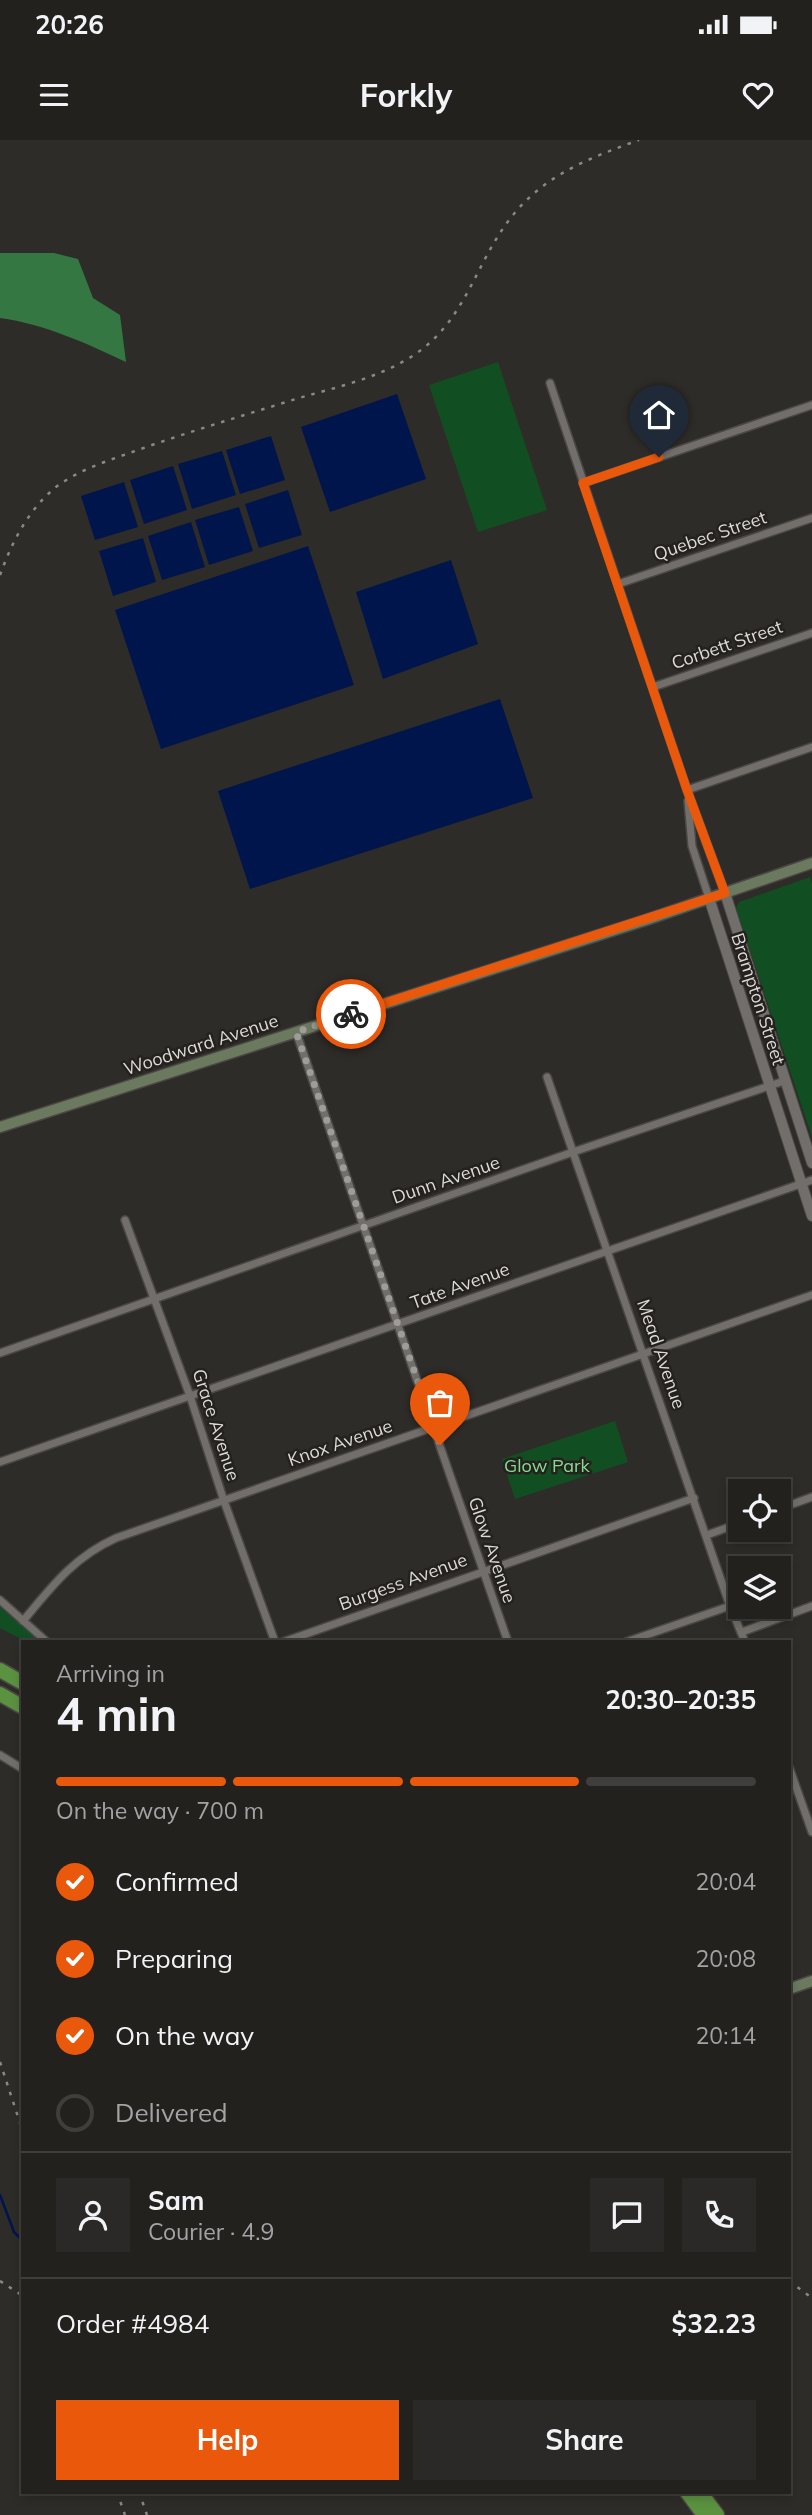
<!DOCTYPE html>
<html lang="en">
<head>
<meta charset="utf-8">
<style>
  body { margin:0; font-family:Mulish,sans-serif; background:#2a2927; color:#f1f3f6; height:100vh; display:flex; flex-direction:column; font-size:26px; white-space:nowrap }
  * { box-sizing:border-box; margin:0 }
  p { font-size:23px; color:#a2a3a4 }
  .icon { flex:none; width:38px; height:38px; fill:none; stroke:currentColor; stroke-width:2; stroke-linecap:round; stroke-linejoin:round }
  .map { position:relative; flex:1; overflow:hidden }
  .side { position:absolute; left:21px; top:1500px; width:770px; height:854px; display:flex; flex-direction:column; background:#22211e; border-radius:0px; box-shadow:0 4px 10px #0003,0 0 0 2px #3f3e3c }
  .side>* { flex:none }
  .controls { position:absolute; left:728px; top:1339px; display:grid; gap:14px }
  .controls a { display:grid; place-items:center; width:63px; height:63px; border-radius:0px; background:#22211e; box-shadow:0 4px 10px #0003,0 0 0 2px #3f3e3c; font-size:35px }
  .pin { position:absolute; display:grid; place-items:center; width:60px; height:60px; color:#fff; margin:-72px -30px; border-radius:50% 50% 50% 0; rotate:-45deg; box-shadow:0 0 7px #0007 }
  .pin .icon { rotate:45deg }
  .courier { position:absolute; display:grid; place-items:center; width:70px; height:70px; margin:-35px; border:5px solid #ea580c; border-radius:50%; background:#fff; color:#222; box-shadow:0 2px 9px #0007 }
  .headline em { font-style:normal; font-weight:700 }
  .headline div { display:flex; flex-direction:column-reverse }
  .headline { display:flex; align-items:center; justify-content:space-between; height:119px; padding:0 35px }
  h1 { font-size:46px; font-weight:700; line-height:52px }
  .bar { display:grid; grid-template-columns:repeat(4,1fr); gap:10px 7px; align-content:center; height:84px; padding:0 35px }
  .bar i { height:9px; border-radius:5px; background:#3f3e3c }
  .bar .selected { background:#ea580c }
  .bar p { grid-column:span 4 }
  .line { display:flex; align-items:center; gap:18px; padding:0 35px; border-top:2px solid #3f3e3c }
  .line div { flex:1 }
  .round { display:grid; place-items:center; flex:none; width:74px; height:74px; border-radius:0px; background:#2a2927 }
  ol { padding:0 35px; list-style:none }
  li { display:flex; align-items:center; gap:21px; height:77px }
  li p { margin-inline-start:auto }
  li .icon { padding:7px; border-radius:50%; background:#ea580c; color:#fff; stroke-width:4 }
  li:last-child { color:#a2a3a4 }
  li i { width:38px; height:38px; border:4px solid #3f3e3c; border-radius:50% }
  .action { display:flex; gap:14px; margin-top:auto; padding:14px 35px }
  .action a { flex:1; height:80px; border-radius:0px; background:#ea580c; color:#fff; font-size:28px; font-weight:700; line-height:80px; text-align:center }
  .action a+a { background:#2a2927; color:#f1f3f6 }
  .status { display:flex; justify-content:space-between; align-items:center; height:49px; padding:0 35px; background:#22211e; direction:ltr }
  .status svg { height:19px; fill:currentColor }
  header { display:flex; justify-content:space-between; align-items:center; height:91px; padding:0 35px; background:#22211e; font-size:32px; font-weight:700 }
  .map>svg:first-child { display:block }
</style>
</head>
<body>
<div class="status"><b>20:26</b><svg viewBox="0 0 49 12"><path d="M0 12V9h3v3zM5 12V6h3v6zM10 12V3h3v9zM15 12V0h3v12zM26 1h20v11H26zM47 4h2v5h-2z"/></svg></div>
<header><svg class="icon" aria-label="menu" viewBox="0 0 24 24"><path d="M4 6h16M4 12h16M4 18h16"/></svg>Forkly<svg class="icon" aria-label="heart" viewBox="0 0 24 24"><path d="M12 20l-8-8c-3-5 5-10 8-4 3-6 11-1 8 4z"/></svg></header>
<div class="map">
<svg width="812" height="2375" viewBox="0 0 812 2375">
  <rect width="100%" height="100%" fill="#2e2c28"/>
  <g fill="#114f23">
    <polygon points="498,222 547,370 478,392 429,245"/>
    <polygon points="810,737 812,743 812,997 736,768 739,762"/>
    <polygon points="615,1281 628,1322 515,1359 502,1319"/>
    <polygon points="0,1467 40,1501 25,1501 0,1488"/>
  </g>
  <path fill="#347743" d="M 0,113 L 54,113 L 78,119 L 93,158 L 120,175 L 126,222 C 86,203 44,184 0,178 Z"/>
  <g fill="#00154c">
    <polygon points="397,254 426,339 330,372 301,287"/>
    <polygon points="271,296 285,340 240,354 226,310"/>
    <polygon points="222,311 236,355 192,369 178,324"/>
    <polygon points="173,326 187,370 144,384 130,340"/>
    <polygon points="124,342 138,387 95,400 81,356"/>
    <polygon points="288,350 302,395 259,408 245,364"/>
    <polygon points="239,367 253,411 209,425 195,380"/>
    <polygon points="191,382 205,427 162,440 148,396"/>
    <polygon points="143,398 156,442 113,456 99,411"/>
    <polygon points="308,406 354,545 161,609 115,470"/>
    <polygon points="451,420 478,504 383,539 356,452"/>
    <polygon points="500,559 533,658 250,749 218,651"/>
  </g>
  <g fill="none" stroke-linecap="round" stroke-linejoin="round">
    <polyline stroke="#00154c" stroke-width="2.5" points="0,2055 14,2092 23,2101"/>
    <defs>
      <g id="minor">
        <polyline points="550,243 687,650 725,753"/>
        <polyline points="583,343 812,265"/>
        <polyline points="618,444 812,378"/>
        <polyline points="653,547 812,493"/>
        <polyline points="687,650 812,607"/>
        <polyline points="688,661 692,706 709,758"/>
        <polyline points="296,892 508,1502"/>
        <polyline points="547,937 730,1466 745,1502"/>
        <polyline points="125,1080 190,1256 224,1361 275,1502"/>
        <polyline points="0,1213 573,1012 784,941"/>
        <polyline points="0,1322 812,1040"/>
        <polyline points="779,1369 812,1357"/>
        <polyline points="707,1395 740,1383"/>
        <polyline points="0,1460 47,1502"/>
        <path d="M 23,1481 C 52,1446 74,1417 116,1398 L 812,1155"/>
        <polyline points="742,1492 812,1466"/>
        <polyline points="283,1502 694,1358"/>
        <polyline points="626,1502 730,1466"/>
        <polyline points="0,1615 23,1629"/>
        <polyline points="789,1627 812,1692"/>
      </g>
      <g id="tertiary">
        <polyline points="725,753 812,1023"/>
        <polyline points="709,758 812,1076"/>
      </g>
      <g id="secondary">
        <polyline points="0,987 649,779 812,723"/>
        <polyline points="789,1849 812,1841"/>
      </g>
      <g id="motorway">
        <polyline points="0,1530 23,1543"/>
        <polyline points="0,1554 23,1567"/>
        <polyline points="687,2352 704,2375"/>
        <polyline points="700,2352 717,2375"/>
      </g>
    </defs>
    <use href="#minor" stroke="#4a4745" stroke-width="10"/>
    <use href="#tertiary" stroke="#4a4745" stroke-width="12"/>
    <use href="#secondary" stroke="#4a4745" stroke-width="13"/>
    <use href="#motorway" stroke="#4a4745" stroke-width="17"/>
    <use href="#minor" stroke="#726f6b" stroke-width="7"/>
    <use href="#tertiary" stroke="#726f6b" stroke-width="10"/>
    <use href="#secondary" stroke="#6b7a5e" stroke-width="10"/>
    <use href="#motorway" stroke="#5b9240" stroke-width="14"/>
    <g stroke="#8b8986" stroke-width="2.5" stroke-dasharray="3.5 7" stroke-linecap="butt">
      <path d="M 0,435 C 12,402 28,370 56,347 C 80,329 110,320 138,310 C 191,291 245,275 299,258 C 334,248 373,239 404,221 C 466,187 473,124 513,75 C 546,34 592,17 639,0"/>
      <polyline points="0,1922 23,1992"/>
      <polyline points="0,2141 23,2156"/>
      <polyline points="789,2141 812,2158"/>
      <polyline points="117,2352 125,2375"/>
      <polyline points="139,2352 147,2375"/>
    </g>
  </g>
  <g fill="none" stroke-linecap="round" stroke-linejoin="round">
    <polyline stroke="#9f9d9a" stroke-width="7" stroke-dasharray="0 12.6" points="351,874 296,892 440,1305"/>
    <polyline stroke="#ea580c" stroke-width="9" points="351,874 725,753 687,650 583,343 659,317"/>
  </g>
  <g text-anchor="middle" stroke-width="5" stroke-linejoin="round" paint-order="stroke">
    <g font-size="18" fill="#dcdad8" stroke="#25221e">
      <text transform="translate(710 396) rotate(-19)" y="6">Quebec Street</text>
      <text transform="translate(727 505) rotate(-19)" y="6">Corbett Street</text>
      <text transform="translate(758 859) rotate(72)" y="6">Brampton Street</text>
      <text transform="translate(201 905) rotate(-18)" y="6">Woodward Avenue</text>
      <text transform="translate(446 1040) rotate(-19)" y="6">Dunn Avenue</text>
      <text transform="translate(460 1146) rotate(-20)" y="6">Tate Avenue</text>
      <text transform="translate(661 1214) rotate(71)" y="6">Mead Avenue</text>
      <text transform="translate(216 1285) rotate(72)" y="6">Grace Avenue</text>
      <text transform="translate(340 1303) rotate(-19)" y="6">Knox Avenue</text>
      <text transform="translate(492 1410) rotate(71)" y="6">Glow Avenue</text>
      <text transform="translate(403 1442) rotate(-20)" y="6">Burgess Avenue</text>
    </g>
    <g font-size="18" fill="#82dd93" stroke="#25221e">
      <text x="547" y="1332">Glow Park</text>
    </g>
  </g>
</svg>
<div class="controls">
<a><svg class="icon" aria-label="locate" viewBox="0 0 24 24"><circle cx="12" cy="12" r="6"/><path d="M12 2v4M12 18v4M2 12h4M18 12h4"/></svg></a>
<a><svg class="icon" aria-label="layers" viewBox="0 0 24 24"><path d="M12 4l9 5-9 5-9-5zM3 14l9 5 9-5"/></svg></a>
</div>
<div class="pin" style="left:440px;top:1305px;background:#ea580c"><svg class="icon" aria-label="bag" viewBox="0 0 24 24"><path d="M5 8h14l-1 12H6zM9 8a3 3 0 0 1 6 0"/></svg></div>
<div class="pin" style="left:659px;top:317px;background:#1f2937"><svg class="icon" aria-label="home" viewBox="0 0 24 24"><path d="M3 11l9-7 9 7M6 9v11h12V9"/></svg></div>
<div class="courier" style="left:351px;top:874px"><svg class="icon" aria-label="bike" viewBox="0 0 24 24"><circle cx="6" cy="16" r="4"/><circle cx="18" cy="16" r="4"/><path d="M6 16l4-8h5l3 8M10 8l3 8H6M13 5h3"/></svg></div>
<section class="side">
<div class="headline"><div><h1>4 min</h1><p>Arriving in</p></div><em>20:30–20:35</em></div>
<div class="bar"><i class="selected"></i><i class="selected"></i><i class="selected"></i><i></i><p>On the way · 700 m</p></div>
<ol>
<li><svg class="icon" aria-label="check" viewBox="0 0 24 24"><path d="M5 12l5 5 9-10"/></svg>Confirmed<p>20:04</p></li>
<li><svg class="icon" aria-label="check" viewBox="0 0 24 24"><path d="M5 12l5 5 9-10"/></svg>Preparing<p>20:08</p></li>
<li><svg class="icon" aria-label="check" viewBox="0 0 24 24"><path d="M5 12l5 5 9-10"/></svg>On the way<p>20:14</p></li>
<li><i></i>Delivered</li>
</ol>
<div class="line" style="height:126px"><a class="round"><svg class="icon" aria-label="person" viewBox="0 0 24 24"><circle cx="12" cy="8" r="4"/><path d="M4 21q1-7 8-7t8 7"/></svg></a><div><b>Sam</b><p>Courier · 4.9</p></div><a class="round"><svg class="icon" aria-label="chat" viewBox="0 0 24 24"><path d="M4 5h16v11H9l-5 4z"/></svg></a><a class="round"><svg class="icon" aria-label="phone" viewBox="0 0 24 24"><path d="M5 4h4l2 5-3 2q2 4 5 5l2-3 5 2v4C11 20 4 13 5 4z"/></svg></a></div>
<div class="line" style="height:91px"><div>Order #4984</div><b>$32.23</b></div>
<div class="action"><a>Help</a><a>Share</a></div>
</section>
</div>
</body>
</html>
